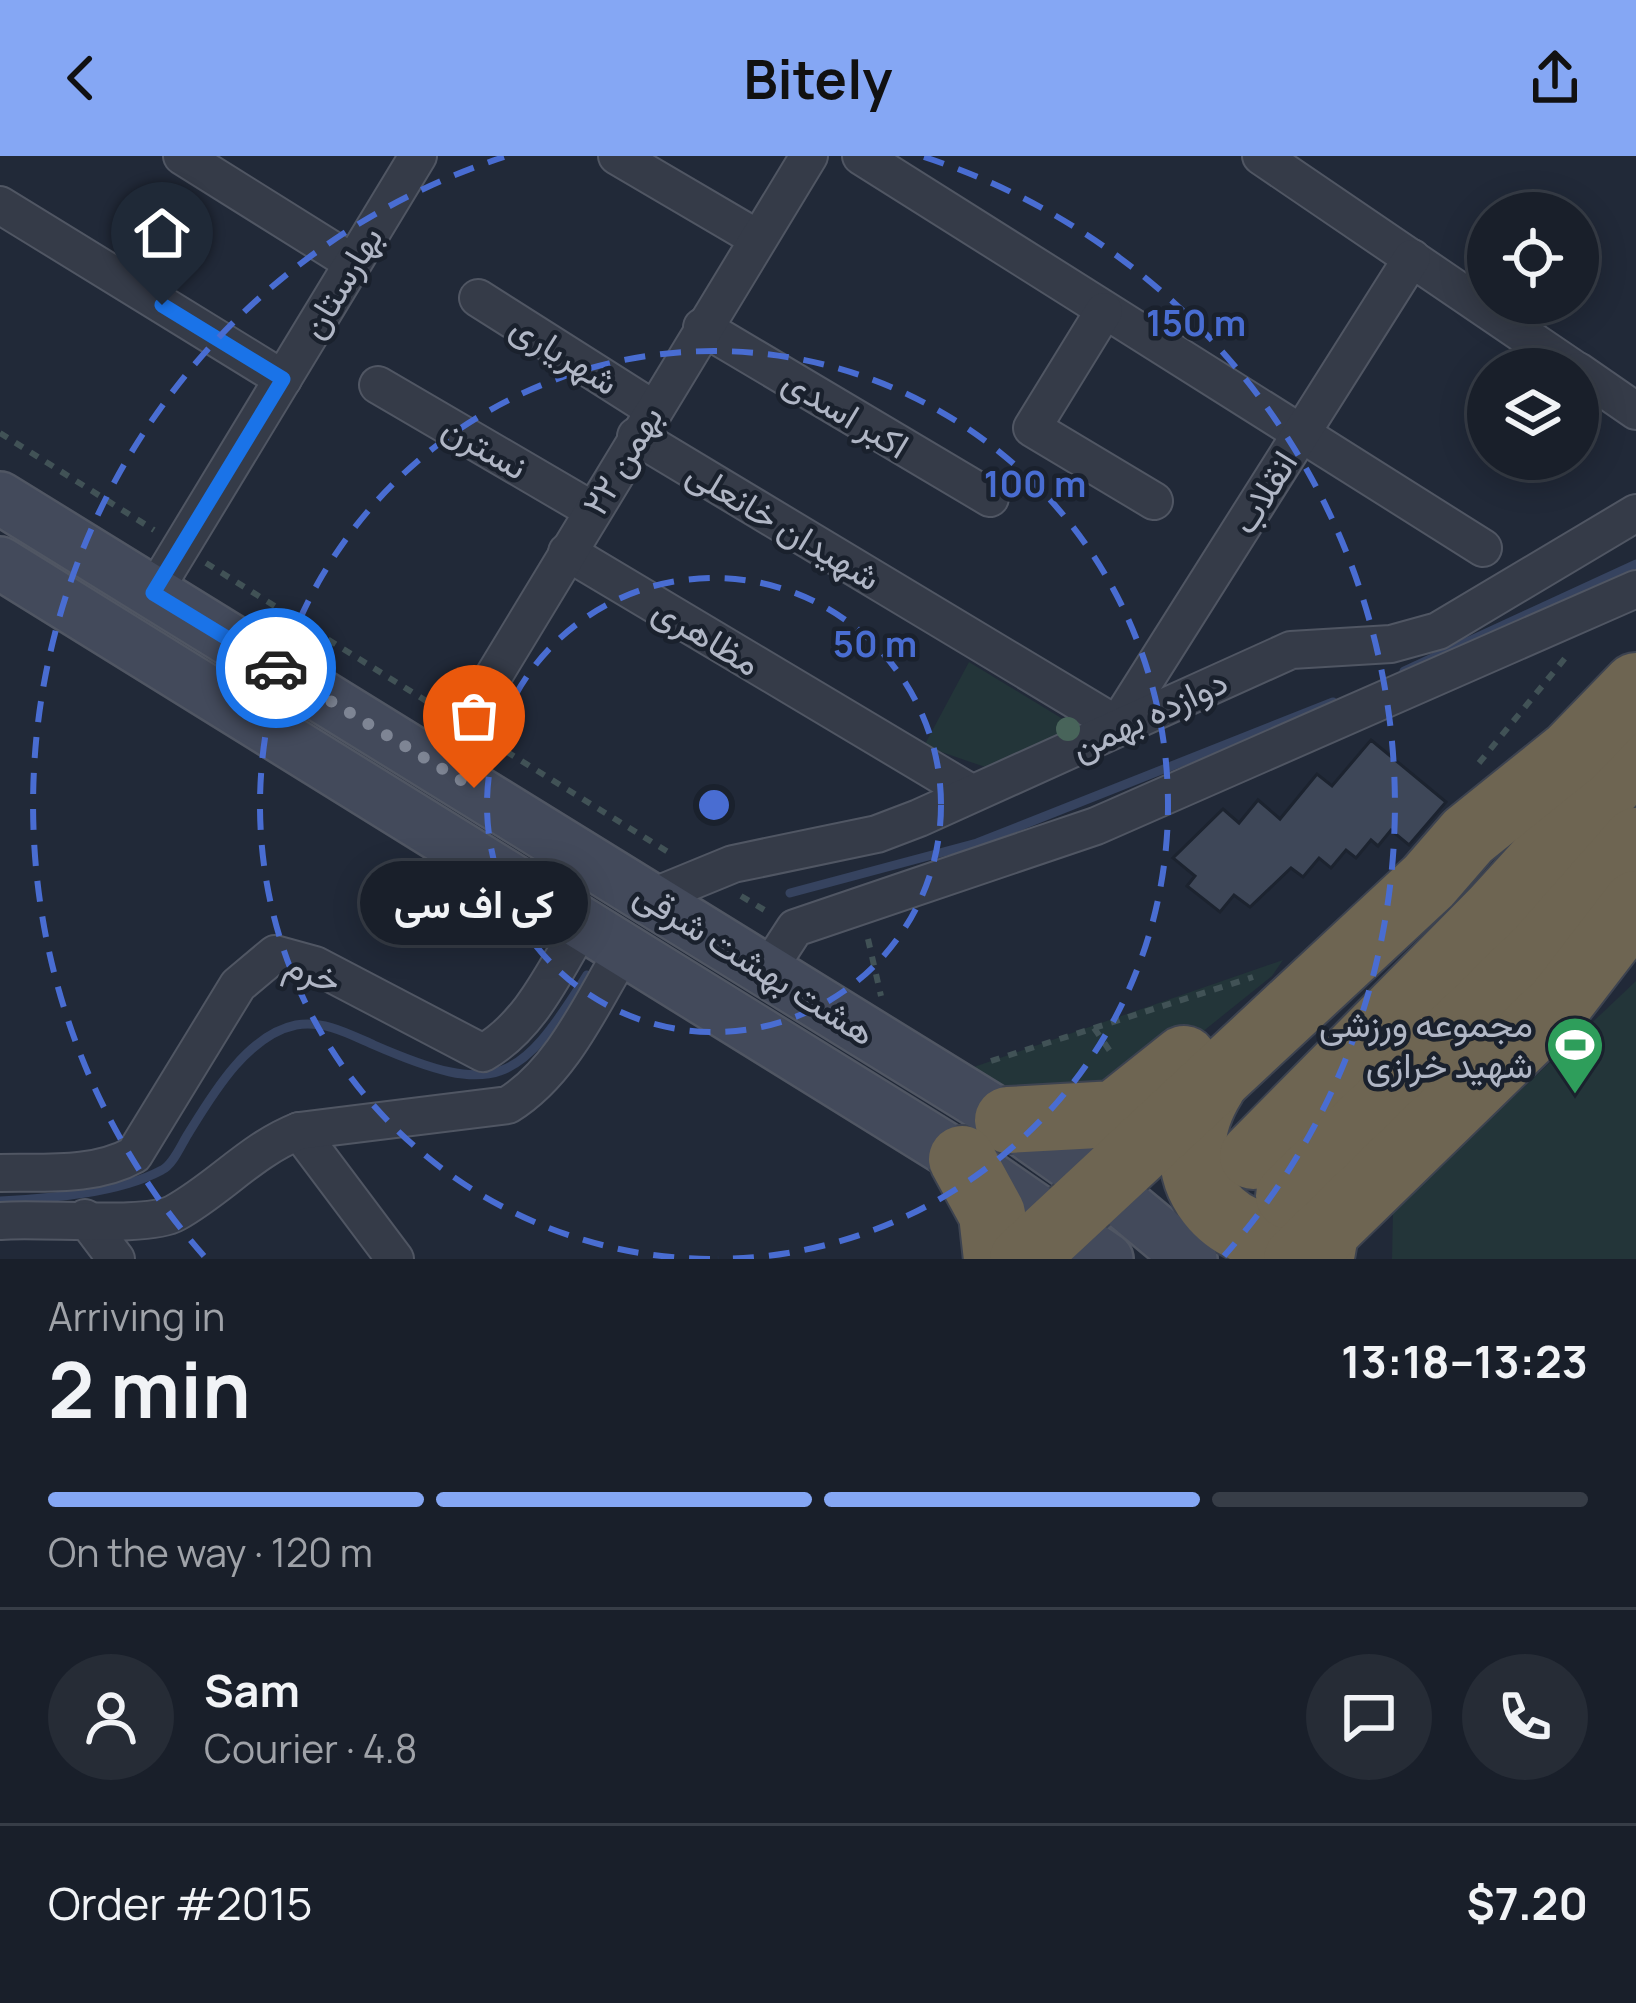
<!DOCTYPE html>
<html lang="en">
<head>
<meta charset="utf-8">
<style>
  body { margin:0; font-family:Manrope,Vazirmatn,sans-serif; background:#262c36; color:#f1f3f6; height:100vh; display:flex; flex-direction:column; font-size:45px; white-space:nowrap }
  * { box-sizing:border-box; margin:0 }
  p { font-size:39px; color:#9fa2a8 }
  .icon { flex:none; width:66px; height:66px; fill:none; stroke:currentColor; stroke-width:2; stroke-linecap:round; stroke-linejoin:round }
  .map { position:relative; height:1103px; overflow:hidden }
  .details { display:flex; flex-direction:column; background:#191f2a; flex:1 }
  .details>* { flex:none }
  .fabs { position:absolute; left:1467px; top:36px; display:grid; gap:24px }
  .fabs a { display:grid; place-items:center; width:132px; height:132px; border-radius:50%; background:#191f2a; box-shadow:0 6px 30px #0003,0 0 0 3px #373d47; font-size:60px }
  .pin { position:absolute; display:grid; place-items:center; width:102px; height:102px; color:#fff; margin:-123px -51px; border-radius:50% 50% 50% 0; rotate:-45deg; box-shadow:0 0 12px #0007 }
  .pin .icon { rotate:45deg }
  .courier { position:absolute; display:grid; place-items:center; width:120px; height:120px; margin:-60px; border:9px solid #1a73e8; border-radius:50%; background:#fff; color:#222; box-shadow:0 3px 15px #0007 }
  .bubble { position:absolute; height:84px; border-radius:42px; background:#191f2a; box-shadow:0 6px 30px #0003,0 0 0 3px #373d47; font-size:39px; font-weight:700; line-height:84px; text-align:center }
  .headline em { font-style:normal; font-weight:700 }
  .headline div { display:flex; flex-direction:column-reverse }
  .headline { display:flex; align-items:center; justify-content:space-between; height:204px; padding:0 48px }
  h1 { font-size:78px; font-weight:700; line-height:90px }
  .bar { display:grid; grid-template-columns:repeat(4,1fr); gap:18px 12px; align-content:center; height:144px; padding:0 48px }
  .bar i { height:15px; border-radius:9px; background:#373d47 }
  .bar .active { background:#85a7f4 }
  .bar p { grid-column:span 4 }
  .line { display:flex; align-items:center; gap:30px; padding:0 48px; border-top:3px solid #373d47 }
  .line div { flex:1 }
  .round { display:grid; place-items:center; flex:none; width:126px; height:126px; border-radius:63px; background:#262c36 }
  header { display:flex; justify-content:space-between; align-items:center; height:156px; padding:0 48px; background:#85a7f4; color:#111; font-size:54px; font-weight:700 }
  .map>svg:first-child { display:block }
</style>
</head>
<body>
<header><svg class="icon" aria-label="back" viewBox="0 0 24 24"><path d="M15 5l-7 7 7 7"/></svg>Bitely<svg class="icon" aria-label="share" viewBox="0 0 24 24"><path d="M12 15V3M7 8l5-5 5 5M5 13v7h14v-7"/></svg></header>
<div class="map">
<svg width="1636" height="1103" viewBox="0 0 1636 1103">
  <rect width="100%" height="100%" fill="#212938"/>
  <g fill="#233539">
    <polygon points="969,506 1081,574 988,612 924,590"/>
    <polygon points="1283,804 1272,820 1115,946 1039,950 968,913"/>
    <polygon points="1636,825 1636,1103 1392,1103 1393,1055"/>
  </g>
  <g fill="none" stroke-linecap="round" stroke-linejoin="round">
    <g stroke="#36435f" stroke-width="9">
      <polyline points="1404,515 1636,408"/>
      <polyline points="790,737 977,687 1333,546"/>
      <path d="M 0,1045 C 50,1042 117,1038 162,1014 C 173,1009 181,989 188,978 C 212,939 247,879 296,869 C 324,864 349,878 374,889 C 496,942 519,928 587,819"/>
    </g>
  </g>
  <polygon fill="#3e4758" stroke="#1c232f" stroke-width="3" points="1371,584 1446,646 1409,689 1391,674 1378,690 1371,684 1356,702 1346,694 1331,712 1319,702 1303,721 1291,712 1250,751 1234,739 1220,756 1187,730 1195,720 1173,702 1223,653 1239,667 1258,644 1280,663 1317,618 1332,630"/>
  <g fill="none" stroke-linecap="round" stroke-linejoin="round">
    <defs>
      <g id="street">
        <polyline points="182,0 353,107"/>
        <polyline points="617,0 755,81"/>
        <polyline points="861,0 1483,392"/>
        <polyline points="1261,0 1574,213"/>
        <polyline points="0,49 283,223"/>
        <polyline points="478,142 653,253"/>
        <polyline points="1104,155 1032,272 1154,345"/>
        <polyline points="702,171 990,342"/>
        <polyline points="1578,215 1636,255"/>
        <polyline points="378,229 592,354"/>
        <polyline points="636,280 1117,569 1412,102"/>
        <polyline points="567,396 971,637"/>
        <polyline points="153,437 418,0"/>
        <polyline points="439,610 809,0"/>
        <polyline points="650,742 733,708 877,678 919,662 1291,494 1391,488 1438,475 1636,357"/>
        <polyline points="767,815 795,772 1096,670 1636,433"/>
        <polyline points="299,975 395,1103"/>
        <path d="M 0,1017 C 45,1016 94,1021 134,999 L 238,829 L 275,798 L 315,809 L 483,897 C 531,870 555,814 583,768"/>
        <polyline points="85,1062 116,1103"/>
        <path d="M 0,1065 C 41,1061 147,1073 175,1057 C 220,1032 251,994 299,975 L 508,949 C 563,915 592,846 625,792"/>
      </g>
      <g id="secondary">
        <polyline points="0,342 1008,964 1114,1039 1191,1103"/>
        <polyline points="0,407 962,1003 1107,1103"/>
      </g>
      <g id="highway">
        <path d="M 1213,929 C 1156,1019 1225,1103 1325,1078 L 1322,1095"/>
        <polyline points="1008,964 1115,958 1184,903"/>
        <polyline points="1253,1000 1495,755 1636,600"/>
        <polyline points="962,1003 992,1058 997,1103"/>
        <polyline points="1289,1040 1542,792 1636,685"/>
        <polyline points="1023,1103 1429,725 1468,680 1571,597 1636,530"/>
        <polyline points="1297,1103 1560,847 1636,748"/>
      </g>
    </defs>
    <use href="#street" stroke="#505663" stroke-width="40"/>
    <use href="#secondary" stroke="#505663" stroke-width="56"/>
    <use href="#highway" stroke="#3d4350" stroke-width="70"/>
    <g stroke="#415256" stroke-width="6" stroke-dasharray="9 9" stroke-linecap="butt">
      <polyline points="0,277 154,374"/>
      <polyline points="206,407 439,553"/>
      <polyline points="491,586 673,699"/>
      <polyline points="1479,607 1566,501"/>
      <polyline points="741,740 771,758"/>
      <polyline points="868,783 881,840"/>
      <polyline points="1094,872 1112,898"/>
      <polyline points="991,905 1253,821"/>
    </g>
    <use href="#street" stroke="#353b48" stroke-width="36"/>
    <use href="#secondary" stroke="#434a5b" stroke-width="51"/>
    <use href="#highway" stroke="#6e6552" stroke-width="66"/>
  </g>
  <circle fill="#48645a" cx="1068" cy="573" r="12"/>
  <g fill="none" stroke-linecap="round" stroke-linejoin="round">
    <polyline stroke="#7e8594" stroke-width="12" stroke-dasharray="0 21.6" points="276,512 474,632"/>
    <polyline stroke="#1a73e8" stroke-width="15" points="162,149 283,223 153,437 276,512"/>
  </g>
  <g fill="none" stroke="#496dd2" stroke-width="6" stroke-dasharray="21 15">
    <circle cx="714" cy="649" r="227"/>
    <path d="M710 1103A454 454 0 1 1 718 1103"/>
    <path d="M204 1100A681 681 0 0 1 504 1M924 1A681 681 0 0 1 1224 1100"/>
  </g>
  <defs>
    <symbol id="stadium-pin" viewBox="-11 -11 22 30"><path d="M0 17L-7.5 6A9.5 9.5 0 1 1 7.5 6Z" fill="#2e9e5b" stroke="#1a212d"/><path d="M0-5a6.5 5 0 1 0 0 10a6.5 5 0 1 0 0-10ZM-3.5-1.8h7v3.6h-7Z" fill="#fff"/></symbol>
  </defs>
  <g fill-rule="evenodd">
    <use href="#stadium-pin" x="1542" y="856" width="66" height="90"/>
  </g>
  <g text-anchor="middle" stroke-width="9" stroke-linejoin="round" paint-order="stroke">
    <g font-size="36" fill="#b0b6c5" stroke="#1a212d">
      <text transform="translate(341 126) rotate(-59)" y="13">بهارستان</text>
      <text transform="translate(565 198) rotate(32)" y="13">شهریاری</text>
      <text transform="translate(846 257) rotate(31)" y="13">اکبر اسدی</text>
      <text transform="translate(485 291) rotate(30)" y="13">نسترن</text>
      <text transform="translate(622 304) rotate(-59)" y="13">۲۲ بهمن</text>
      <text transform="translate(1264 336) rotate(-58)" y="13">انقلاب</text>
      <text transform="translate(784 369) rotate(31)" y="13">شهیدان خانعلی</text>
      <text transform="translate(707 480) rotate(31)" y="13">مظاهری</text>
      <text transform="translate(1149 558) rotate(-25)" y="13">دوازده بهمن</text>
      <text transform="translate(755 807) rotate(32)" y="13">هشت بهشت شرقی</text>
      <text transform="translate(313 816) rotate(20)" y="13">خرم</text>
    </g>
    <g font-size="36" fill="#b0b6c5" stroke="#1a212d" text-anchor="end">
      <text x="1533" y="881">مجموعه ورزشی<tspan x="1533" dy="41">شهید خرازی</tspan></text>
    </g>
  </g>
  <circle cx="714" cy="649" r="18" fill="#496dd2" stroke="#1a212d" stroke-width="6"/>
  <g font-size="36" text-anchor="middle" font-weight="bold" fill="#496dd2" stroke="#1a212d" stroke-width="9" stroke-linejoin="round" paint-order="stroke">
    <text x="1196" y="180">150 m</text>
    <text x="1035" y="341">100 m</text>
    <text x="875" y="501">50 m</text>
  </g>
</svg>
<div class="fabs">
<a><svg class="icon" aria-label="locate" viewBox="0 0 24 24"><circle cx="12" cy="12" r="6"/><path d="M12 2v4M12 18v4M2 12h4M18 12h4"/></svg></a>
<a><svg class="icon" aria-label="layers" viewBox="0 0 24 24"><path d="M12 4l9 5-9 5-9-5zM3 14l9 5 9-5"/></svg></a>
</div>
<div class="pin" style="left:474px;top:632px;background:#ea580c"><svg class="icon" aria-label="bag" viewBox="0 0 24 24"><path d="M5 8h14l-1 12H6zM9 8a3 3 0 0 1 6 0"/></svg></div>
<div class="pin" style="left:162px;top:149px;background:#1f2937"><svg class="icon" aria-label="home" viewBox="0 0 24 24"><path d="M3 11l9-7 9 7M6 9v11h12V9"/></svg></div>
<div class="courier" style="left:276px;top:512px"><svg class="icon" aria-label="car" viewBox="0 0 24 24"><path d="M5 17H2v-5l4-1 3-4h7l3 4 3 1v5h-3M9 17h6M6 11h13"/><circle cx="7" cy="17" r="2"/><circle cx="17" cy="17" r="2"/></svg></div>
<div class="bubble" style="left:360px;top:705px;width:228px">کی اف سی</div>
</div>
<section class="details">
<div class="headline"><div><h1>2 min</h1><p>Arriving in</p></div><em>13:18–13:23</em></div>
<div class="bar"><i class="active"></i><i class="active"></i><i class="active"></i><i></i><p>On the way · 120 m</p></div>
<div class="line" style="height:216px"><a class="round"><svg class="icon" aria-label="person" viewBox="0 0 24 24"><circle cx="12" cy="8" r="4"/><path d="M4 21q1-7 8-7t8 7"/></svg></a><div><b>Sam</b><p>Courier · 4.8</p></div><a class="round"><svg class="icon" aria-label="chat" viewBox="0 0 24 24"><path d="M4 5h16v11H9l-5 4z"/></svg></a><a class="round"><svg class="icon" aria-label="phone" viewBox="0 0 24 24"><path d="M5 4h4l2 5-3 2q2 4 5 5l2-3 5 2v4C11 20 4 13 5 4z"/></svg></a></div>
<div class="line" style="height:156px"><div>Order #2015</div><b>$7.20</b></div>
</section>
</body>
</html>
